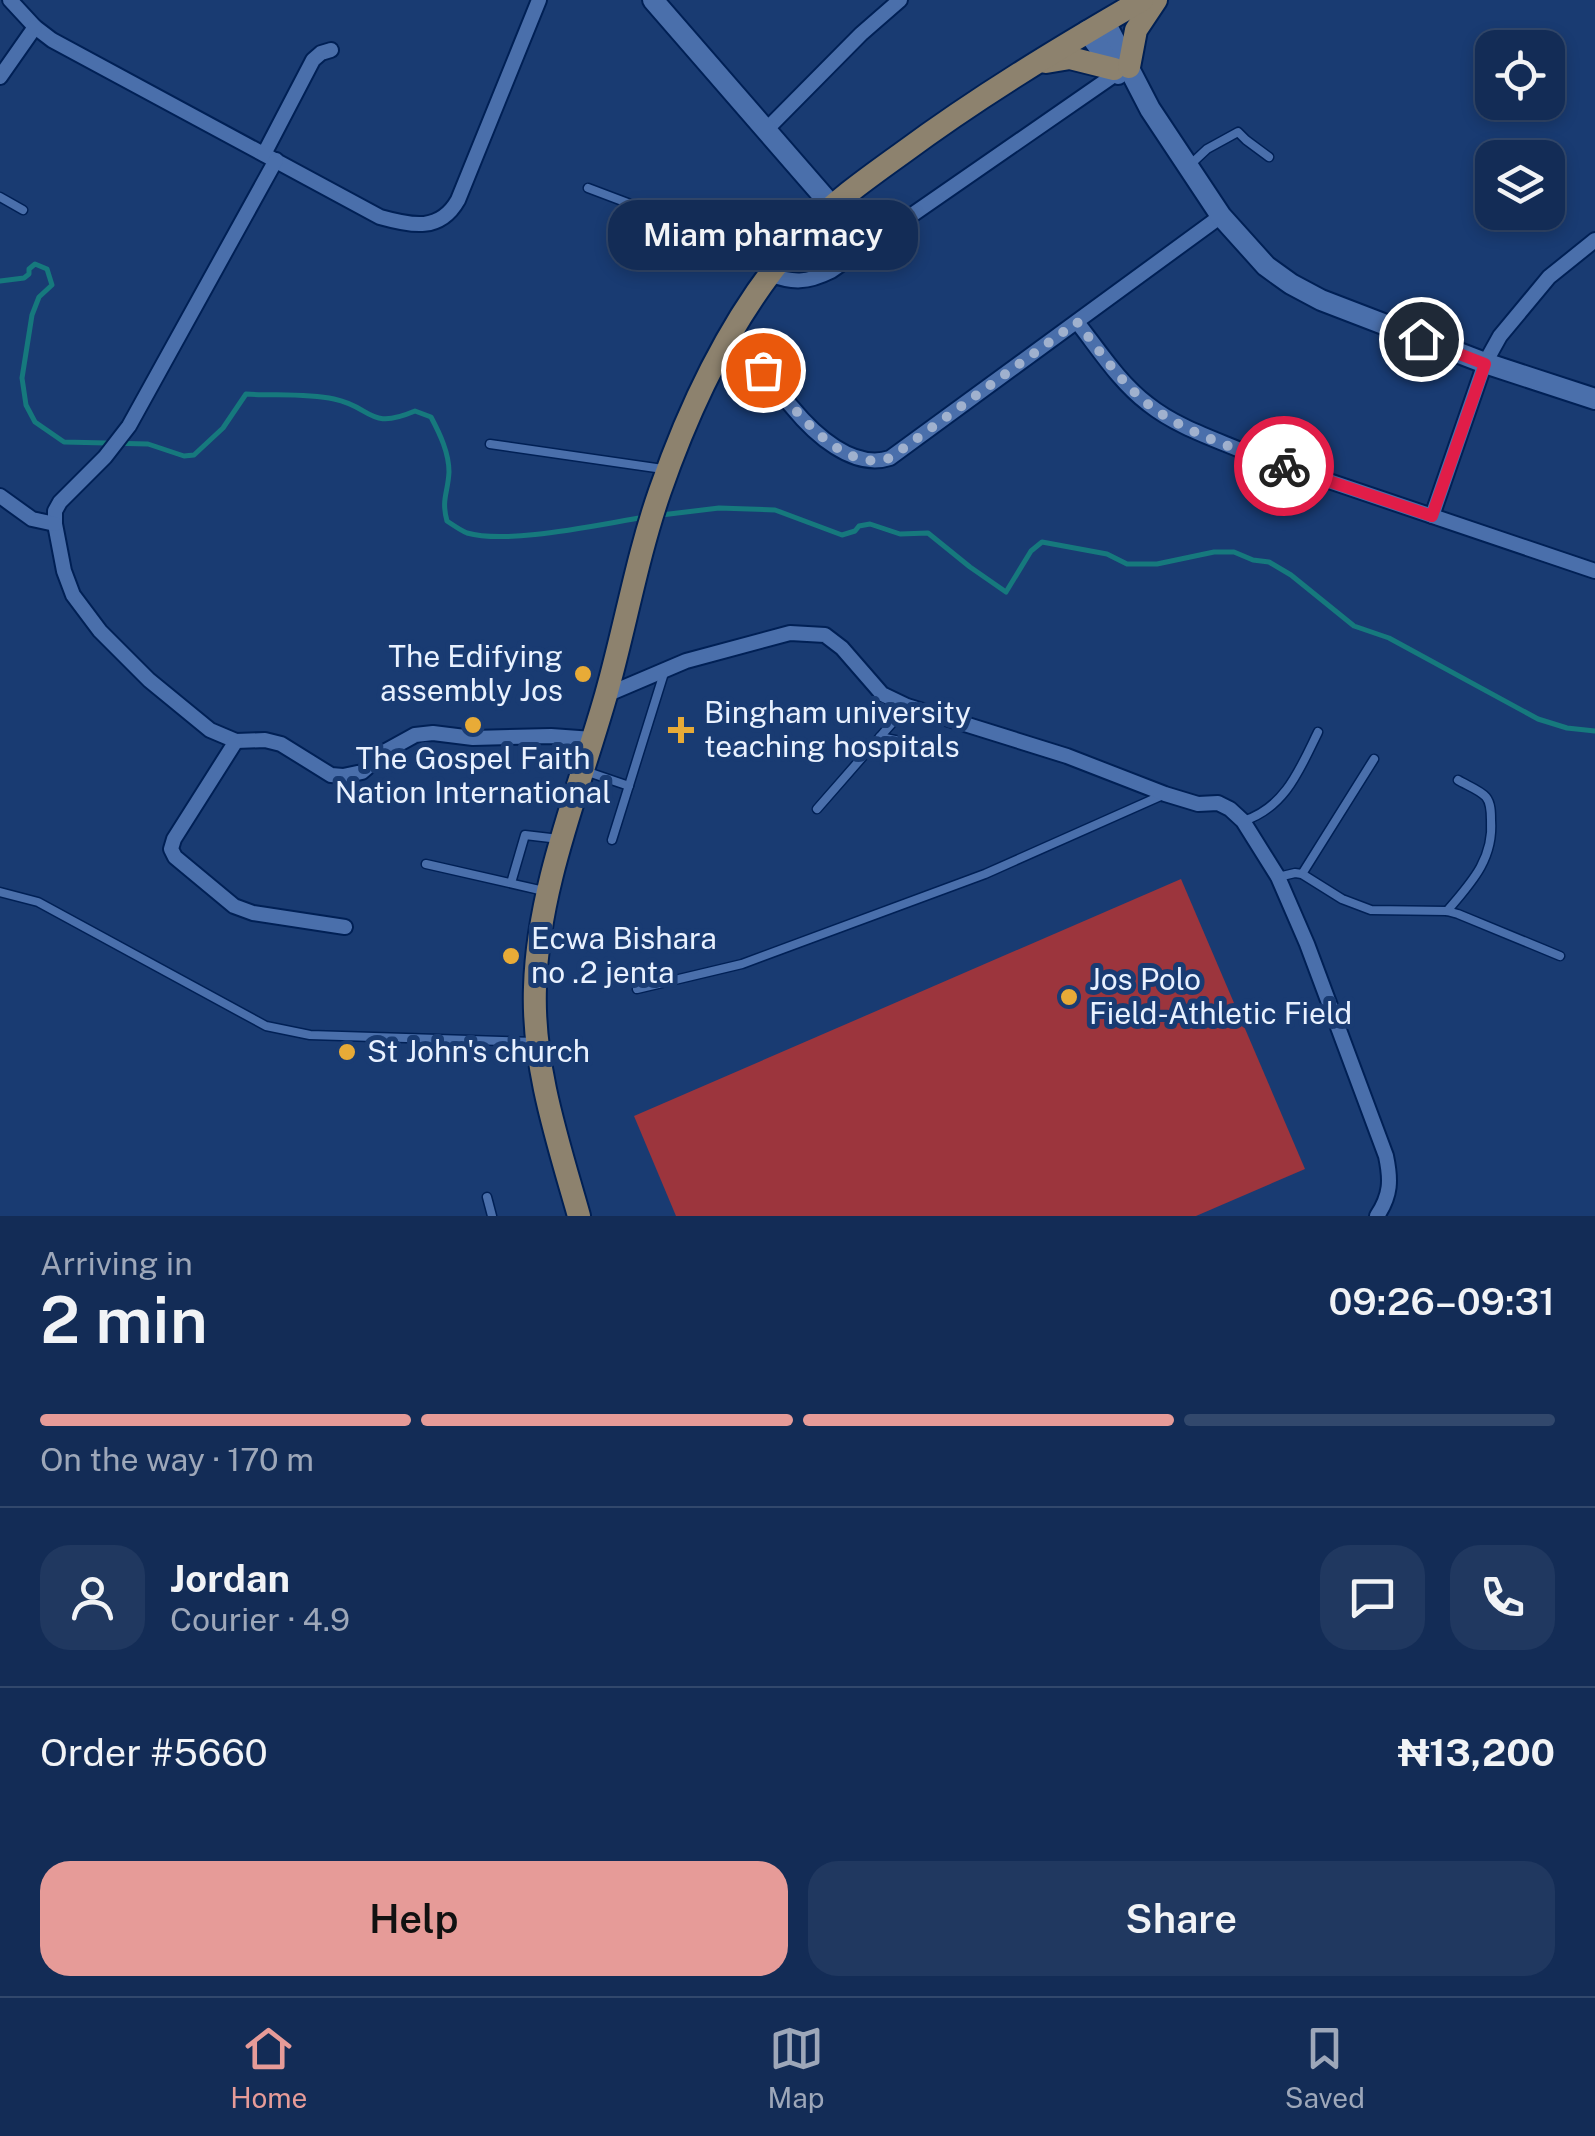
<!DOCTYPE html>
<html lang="en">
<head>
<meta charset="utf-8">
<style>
  body { margin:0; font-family:"Public Sans",sans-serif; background:#203860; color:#f1f3f6; height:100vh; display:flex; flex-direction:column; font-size:38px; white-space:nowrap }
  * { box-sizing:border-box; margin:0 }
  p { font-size:32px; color:#9da7b9 }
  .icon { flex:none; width:55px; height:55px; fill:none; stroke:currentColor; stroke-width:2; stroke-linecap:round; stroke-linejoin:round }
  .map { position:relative; height:1216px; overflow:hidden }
  .details { display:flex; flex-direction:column; background:#132c56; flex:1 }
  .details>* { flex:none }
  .buttons { position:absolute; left:1475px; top:30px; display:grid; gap:20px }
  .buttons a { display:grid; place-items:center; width:90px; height:90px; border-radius:20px; background:#132c56; box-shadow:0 5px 15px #0003,0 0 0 2px #32486c; font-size:50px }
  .pin { position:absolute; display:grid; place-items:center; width:85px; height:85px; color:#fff; margin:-42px; border:5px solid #fff; border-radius:50%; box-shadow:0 2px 10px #0007 }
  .courier { position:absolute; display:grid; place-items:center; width:100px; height:100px; margin:-50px; border:8px solid #e11d48; border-radius:50%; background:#fff; color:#222; box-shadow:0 2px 12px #0007 }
  .bubble { position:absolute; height:70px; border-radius:30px; background:#132c56; box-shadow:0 5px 15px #0003,0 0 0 2px #32486c; font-size:32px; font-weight:600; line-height:70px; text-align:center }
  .summary em { font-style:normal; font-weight:600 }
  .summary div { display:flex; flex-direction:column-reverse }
  .summary { display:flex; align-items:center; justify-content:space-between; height:170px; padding:0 40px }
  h1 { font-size:65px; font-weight:600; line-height:75px }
  .bar { display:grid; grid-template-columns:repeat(4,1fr); gap:15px 10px; align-content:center; height:120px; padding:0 40px }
  .bar i { height:12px; border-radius:8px; background:#32486c }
  .bar .active { background:#e69b98 }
  .bar p { grid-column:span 4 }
  .line { display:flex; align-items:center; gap:25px; padding:0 40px; border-top:2px solid #32486c }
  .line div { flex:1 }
  .round { display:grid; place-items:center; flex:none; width:105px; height:105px; border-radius:30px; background:#203860 }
  .button { display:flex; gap:20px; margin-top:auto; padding:20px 40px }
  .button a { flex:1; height:115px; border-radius:30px; background:#e69b98; color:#111; font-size:40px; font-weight:600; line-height:115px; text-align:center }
  .button a+a { background:#203860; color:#f1f3f6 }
  .tab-bar { display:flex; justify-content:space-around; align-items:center; height:140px; border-top:2px solid #32486c; background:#132c56; font-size:28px; color:#9da7b9 }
  .tab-bar a { display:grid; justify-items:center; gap:5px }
  .tab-bar .active { color:#e69b98 }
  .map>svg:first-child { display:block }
</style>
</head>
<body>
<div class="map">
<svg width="1595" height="1216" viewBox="0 0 1595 1216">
  <rect width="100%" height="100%" fill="#193b72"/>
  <polygon fill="#9c353d" points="1181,879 1305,1169 1196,1216 676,1216 634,1116"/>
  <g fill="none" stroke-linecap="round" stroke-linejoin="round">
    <g stroke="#16797d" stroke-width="5">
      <path d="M 0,281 L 24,278 L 29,274 L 29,269 L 35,264 L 47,269 L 52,285 L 39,297 L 32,315 L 22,378 L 26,405 L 35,422 L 64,442 L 148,444 L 184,456 L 194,455 L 223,428 L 246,394 C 274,396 305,393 334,399 C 373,407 368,431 415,411 L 431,417 C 440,434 449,453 449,472 C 448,493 441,499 447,521 C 453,525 460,530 467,533 C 509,545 600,524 646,517"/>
      <polyline points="661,515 719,508 775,510 842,535 855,531 859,526 870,524 900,534 928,533 970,567 1006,592 1031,551 1042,542 1107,554 1127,564 1157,564 1214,552 1234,552 1253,560 1269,562 1291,575 1354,626 1389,638 1538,719 1567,728 1595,731"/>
    </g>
    <defs>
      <g id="lane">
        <polyline points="1191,164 1207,149 1238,132 1246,140 1269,157"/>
        <polyline points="588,188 776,259"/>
        <polyline points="0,197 23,210"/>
        <polyline points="490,444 663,469"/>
        <polyline points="880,737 950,751"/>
        <polyline points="588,772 629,786"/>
        <polyline points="817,809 907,706"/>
        <path d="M 1243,821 C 1285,808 1300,769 1318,732"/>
        <polyline points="612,840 664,673"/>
        <polyline points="426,864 544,891"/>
        <polyline points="1302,874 1374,759"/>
        <polyline points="1278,877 1295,873 1302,874 1342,899 1371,910 1447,911 1458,914 1560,956"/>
        <polyline points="511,883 525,835 559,839"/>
        <polyline points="0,892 38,902 266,1026 310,1035 536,1042"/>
        <path d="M 1447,911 C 1471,883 1494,859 1491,820 C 1491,813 1491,803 1486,797 C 1480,790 1466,785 1458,780"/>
        <polyline points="637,989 742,964 985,874 1165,794"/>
        <polyline points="487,1197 492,1216"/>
      </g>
      <g id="street">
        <path d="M 10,0 L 35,27 L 52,40 L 380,217 C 412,226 440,232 458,200 L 539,0"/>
        <polyline points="0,77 35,27"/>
        <polyline points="766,130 861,34 900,0"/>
        <polyline points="264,154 313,60 321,53 331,50"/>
        <polyline points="276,160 129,426 105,457 60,502 55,511 55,524 64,571 73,595 100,631 149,680 210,730 236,741 265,740 281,744 331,775 343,776 362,772 386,751 415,735 433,733 473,738 551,736 593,739"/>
        <path d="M 768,274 C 793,283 807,283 831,271 L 1117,73"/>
        <path d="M 1077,322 C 1099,350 1119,382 1148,404 C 1178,428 1218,440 1252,455 L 1595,571"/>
        <path d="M 723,348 C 737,353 752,359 763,370 C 774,381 782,396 792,407 C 814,434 853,470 890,458 L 1221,216"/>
        <polyline points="0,496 32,519 55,524"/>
        <polyline points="1432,516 1485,363 1500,336 1549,277 1595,240"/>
        <path d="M 606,695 L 686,661 L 790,633 L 825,635 L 842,648 L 882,694 L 907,706 L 1067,756 L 1165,794 L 1198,804 L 1218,803 L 1230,809 L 1243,821 L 1278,877 L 1307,944 L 1386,1156 C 1391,1180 1391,1195 1377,1216"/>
        <polyline points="236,741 174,839 171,849 175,857 234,906 253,913 345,927"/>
      </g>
      <g id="secondary">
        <polyline points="653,0 832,206"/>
        <polyline points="1105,22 1150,109 1221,216 1266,266 1291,284 1321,300 1485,363 1595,399"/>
        <polyline points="1087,31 1118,74"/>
      </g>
      <g id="primary">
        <polyline points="1046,62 1070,58 1114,69"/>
        <polyline points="1129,67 1136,30 1156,0"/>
        <path d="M 579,1216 C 558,1142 532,1065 535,987 C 538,887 579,790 606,695 C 625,628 637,557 660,491 C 692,399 736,307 802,235 C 831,204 866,179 901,154 C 978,97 1059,48 1142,0"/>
      </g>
    </defs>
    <use href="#lane" stroke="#002055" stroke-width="11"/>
    <use href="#street" stroke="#002055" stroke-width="18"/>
    <use href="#secondary" stroke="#002055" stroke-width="24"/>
    <use href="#primary" stroke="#002055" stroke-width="26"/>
    <use href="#lane" stroke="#4a6fab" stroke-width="8"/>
    <use href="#street" stroke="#4a6fab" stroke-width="14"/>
    <use href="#secondary" stroke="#4a6fab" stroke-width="20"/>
    <use href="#primary" stroke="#8d826e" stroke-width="22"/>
  </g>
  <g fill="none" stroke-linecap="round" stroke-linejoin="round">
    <path stroke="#a0b1ce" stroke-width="10" stroke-dasharray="0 18" d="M 763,370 C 790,404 840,475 890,458 L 1077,322 C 1099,350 1120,382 1149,405 C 1185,433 1241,451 1284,466"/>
    <polyline stroke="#e11d48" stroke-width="12" points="1284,466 1432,516 1485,364 1421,339"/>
  </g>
  <g fill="#e8ab37" stroke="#193b72" stroke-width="4">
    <circle cx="583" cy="674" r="10"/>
    <circle cx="473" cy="725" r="10"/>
    <path d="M676 715h10v10h10v10h-10v10h-10v-10h-10v-10h10z"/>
    <circle cx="511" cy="956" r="10"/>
    <circle cx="1069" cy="997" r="10"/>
    <circle cx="347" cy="1052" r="10"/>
  </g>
  <g text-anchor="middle" stroke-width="10" stroke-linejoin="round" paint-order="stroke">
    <g font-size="30" fill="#e8f1ff" stroke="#193b72" text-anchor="start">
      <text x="563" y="667" text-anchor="end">The Edifying<tspan x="563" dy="34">assembly Jos</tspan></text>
      <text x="704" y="723">Bingham university<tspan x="704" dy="34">teaching hospitals</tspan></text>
      <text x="473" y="769" text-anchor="middle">The Gospel Faith<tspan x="473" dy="34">Nation International</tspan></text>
      <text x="531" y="949">Ecwa Bishara<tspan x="531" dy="34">no .2 jenta</tspan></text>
      <text x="1089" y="990">Jos Polo<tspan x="1089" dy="34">Field-Athletic Field</tspan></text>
      <text x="367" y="1062">St John's church</text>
    </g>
  </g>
</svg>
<div class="buttons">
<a><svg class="icon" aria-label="locate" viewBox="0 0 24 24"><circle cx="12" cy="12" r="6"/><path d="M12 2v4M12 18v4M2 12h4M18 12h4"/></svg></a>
<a><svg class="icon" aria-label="layers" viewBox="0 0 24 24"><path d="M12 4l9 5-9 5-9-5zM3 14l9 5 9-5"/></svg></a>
</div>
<div class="pin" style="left:763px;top:370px;background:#ea580c"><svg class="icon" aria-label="bag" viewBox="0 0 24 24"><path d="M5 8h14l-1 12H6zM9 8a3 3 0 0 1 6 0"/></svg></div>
<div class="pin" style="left:1421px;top:339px;background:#1f2937"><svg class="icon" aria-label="home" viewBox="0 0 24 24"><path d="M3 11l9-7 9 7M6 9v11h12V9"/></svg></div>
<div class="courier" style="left:1284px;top:466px"><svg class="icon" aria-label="bike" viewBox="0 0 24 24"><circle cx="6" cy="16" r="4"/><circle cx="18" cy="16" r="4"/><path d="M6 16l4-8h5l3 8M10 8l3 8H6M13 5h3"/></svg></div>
<div class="bubble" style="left:608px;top:200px;width:310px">Miam pharmacy</div>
</div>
<section class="details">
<div class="summary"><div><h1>2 min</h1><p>Arriving in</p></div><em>09:26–09:31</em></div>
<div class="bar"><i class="active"></i><i class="active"></i><i class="active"></i><i></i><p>On the way · 170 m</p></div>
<div class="line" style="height:180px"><a class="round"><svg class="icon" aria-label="person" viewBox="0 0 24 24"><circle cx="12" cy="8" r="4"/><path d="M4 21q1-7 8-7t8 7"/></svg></a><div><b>Jordan</b><p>Courier · 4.9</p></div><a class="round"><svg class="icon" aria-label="chat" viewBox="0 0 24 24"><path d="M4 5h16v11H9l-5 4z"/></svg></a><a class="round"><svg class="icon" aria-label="phone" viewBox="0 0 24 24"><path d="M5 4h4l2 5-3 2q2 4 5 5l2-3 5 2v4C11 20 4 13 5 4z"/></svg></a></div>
<div class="line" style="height:130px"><div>Order #5660</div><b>₦13,200</b></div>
<div class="button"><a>Help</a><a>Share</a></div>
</section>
<nav class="tab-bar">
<a class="active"><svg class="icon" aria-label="home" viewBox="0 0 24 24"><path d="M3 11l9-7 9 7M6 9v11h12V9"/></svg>Home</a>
<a><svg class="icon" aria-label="map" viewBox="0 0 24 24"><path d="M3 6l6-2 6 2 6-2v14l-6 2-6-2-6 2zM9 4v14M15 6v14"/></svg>Map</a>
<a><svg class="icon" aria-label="saved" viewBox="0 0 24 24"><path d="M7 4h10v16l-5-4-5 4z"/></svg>Saved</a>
</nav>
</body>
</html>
